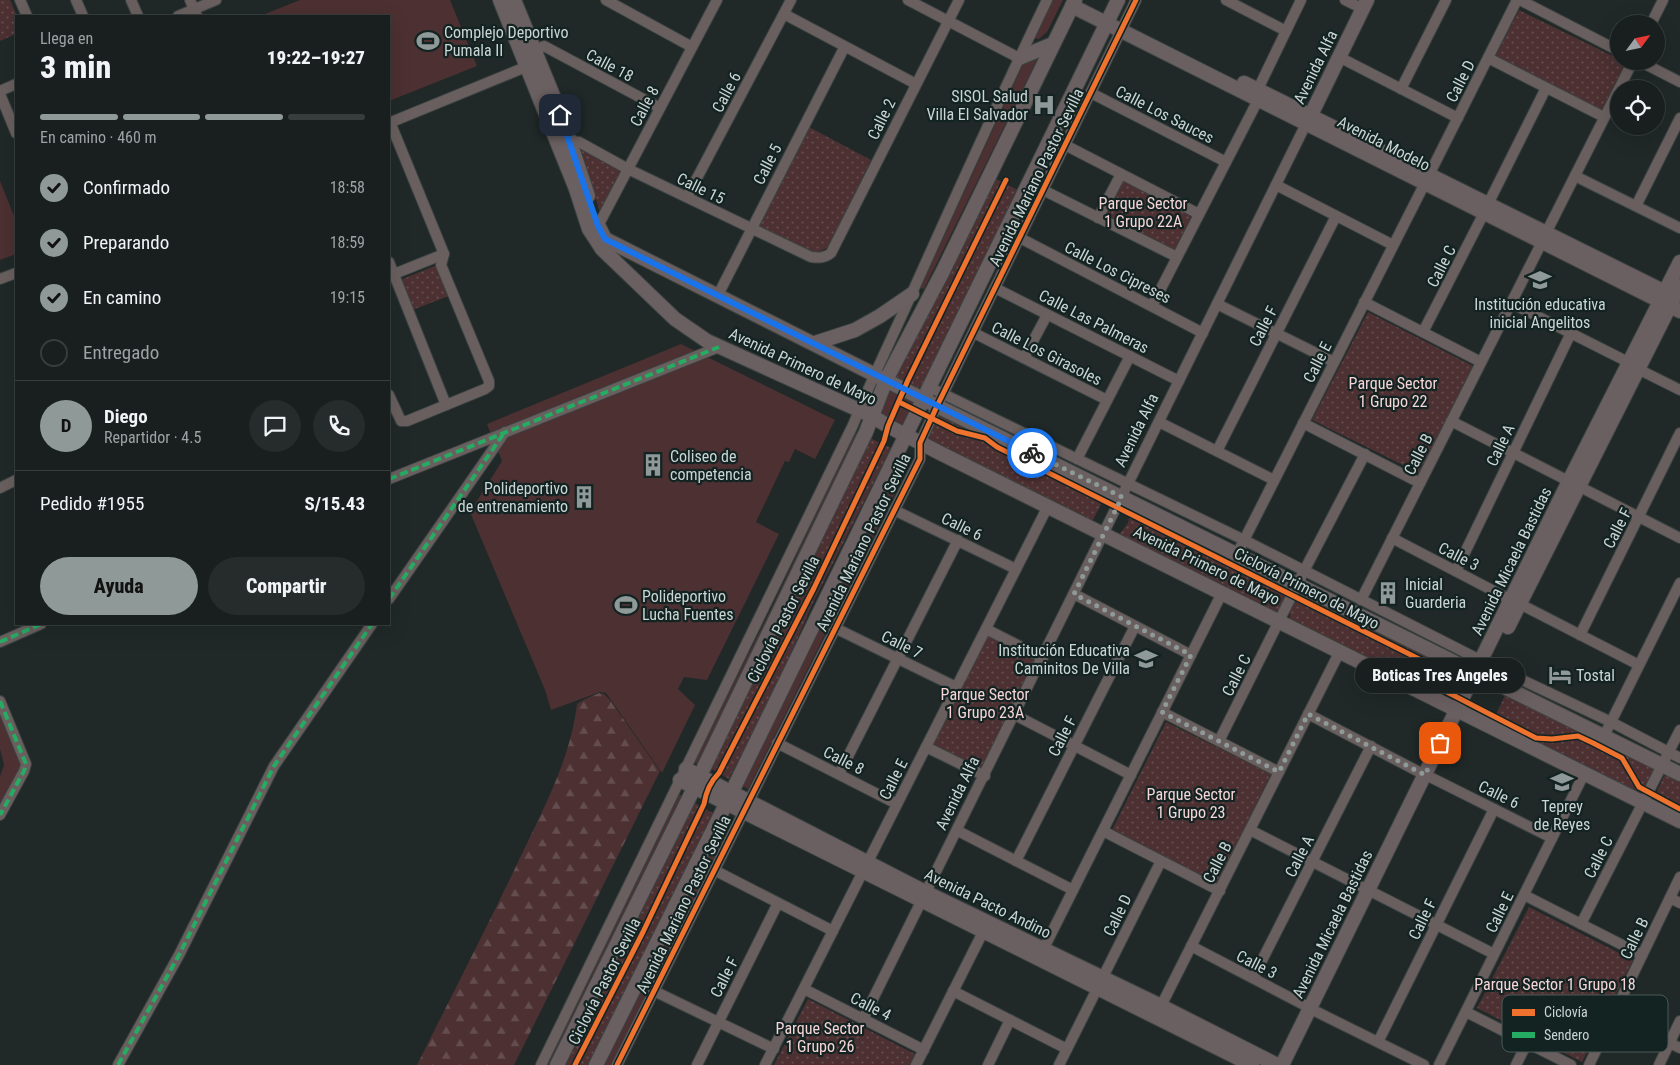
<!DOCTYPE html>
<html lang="es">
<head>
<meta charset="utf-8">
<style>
  body { margin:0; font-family:"Roboto Condensed",sans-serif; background:#252c2b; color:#f1f3f6; height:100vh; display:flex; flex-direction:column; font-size:19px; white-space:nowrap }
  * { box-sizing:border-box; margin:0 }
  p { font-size:16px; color:#9fa2a4 }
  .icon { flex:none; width:28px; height:28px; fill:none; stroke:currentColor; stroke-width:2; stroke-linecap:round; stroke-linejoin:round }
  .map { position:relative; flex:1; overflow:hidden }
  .details { position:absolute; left:15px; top:15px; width:375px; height:610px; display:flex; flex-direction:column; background:#181f1e; border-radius:0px; box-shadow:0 5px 20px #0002,0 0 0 1px #363d3c }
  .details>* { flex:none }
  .needle { width:32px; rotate:57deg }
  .tools { position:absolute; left:1610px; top:15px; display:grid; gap:10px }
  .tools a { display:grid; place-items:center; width:55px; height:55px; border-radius:50%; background:#181f1e; box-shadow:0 5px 20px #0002,0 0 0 1px #363d3c; font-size:25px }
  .pin { position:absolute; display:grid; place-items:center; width:42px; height:42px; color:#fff; margin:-21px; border-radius:10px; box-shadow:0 2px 8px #0006 }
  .courier { position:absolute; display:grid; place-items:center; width:50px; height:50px; margin:-25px; border:4px solid #1a73e8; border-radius:50%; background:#fff; color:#222; box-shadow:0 1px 6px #0007 }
  .bubble { position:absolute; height:35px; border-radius:18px; background:#181f1e; box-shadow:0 5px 20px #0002,0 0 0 1px #363d3c; font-size:16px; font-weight:800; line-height:35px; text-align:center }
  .headline em { font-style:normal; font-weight:800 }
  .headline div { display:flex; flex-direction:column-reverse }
  .headline { display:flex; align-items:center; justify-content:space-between; height:85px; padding:0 25px }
  h1 { font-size:32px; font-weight:800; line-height:38px }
  .bar { display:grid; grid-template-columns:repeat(4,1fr); gap:8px 5px; align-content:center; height:60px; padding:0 25px }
  .bar i { height:6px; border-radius:4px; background:#363d3c }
  .bar .on { background:#8f9998 }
  .bar p { grid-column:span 4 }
  .line { display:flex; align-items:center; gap:12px; padding:0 25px; border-top:1px solid #363d3c }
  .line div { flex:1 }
  .round { display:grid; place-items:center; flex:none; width:52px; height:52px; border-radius:26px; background:#252c2b }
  ol { padding:0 25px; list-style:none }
  li { display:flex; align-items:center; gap:15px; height:55px }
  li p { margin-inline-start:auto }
  li .icon { padding:5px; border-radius:50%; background:#8f9998; color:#111; stroke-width:4 }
  li:last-child { color:#9fa2a4 }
  li i { width:28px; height:28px; border:2px solid #363d3c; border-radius:50% }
  .primary-button { display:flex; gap:10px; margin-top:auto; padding:10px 25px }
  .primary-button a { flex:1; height:58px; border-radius:30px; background:#8f9998; color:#111; font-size:20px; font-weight:800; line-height:58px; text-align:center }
  .primary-button a+a { background:#252c2b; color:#f1f3f6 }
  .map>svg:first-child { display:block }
</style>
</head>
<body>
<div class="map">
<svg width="1680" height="1065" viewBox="0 0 1680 1065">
  <defs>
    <pattern id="forest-firs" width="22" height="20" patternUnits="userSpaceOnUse" patternTransform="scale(1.25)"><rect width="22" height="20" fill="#4c3032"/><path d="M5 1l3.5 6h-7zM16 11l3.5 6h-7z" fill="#644d4f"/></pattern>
    <pattern id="park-dots" width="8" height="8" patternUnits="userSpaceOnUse" patternTransform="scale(1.25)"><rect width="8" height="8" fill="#4c3032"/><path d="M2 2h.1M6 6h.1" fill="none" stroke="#644d4f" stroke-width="1.8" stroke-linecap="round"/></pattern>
  </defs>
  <rect width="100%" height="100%" fill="#202928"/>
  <g fill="#4c3032">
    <polygon points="300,0 450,0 477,66 389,101 389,16 260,16"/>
    <polygon points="1053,0 1063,0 1047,32 1039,39 1033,38"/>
    <polygon points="1035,58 1037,60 924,289 920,288 1023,64 1027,60"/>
    <polygon points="0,181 16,221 16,254 0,260"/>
    <polygon points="681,344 835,420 815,459 795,449 789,462 785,461 756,522 779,534 707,680 684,677 678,689 695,705 662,773 606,693 600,692 551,710 545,690 470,512 502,461 487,424"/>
    <polygon points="890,386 914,402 902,426 888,421 881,411"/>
    <polygon points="855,432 860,434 699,765 694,762 772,607"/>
    <polygon points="901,452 912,459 748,789 739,784 849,557 869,527 878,509 888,480"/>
    <polygon points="0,714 20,759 19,770 0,805 0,776 4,765 0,749"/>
    <polygon points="679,794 684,797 553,1065 546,1065"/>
    <polygon points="724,817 732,821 611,1065 603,1065"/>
  </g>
  <path fill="url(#forest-firs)" d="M 599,693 L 604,694 L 610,700 L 660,771 L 514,1065 L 417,1065 C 451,997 486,929 519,860 C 543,809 570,761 577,704 L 585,699 Z"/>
  <g fill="url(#park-dots)">
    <polygon points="0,0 10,0 17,16 16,34 0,41"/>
    <polygon points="1519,10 1619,59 1619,61 1626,63 1603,112 1495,57"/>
    <path d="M 809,127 L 871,160 L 831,243 C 826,249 821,253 812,252 L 757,227 Z"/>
    <polygon points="582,147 618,168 620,172 603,210 599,210 598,206 581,149"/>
    <polygon points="992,177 1018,190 921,387 918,388 895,376"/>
    <polygon points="1122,178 1192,215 1174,251 1104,215"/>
    <polygon points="437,265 449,296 412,310 400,280"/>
    <polygon points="1368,312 1473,366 1421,474 1312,420"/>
    <polygon points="937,412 1107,493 1092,522 926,438"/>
    <polygon points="870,438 891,448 813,603 781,676 729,779 708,767"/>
    <polygon points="1132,507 1289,585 1290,589 1281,609 1275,612 1118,536 1128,523"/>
    <polygon points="1300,593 1463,673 1465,677 1454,700 1451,702 1295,624 1290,619 1290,610"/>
    <polygon points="987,634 1038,660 983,771 932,746"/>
    <polygon points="1506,693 1653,769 1654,773 1643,795 1492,723"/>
    <polygon points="1166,722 1271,774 1217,884 1111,832"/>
    <polygon points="1664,776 1668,776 1680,782 1680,818 1652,802"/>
    <polygon points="693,802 713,813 590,1065 564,1065"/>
    <polygon points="1529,907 1633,960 1582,1062 1477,1008"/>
    <polygon points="808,999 915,1054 910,1065 774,1065"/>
  </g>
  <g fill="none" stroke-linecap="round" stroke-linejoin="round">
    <defs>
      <g id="street">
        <polyline points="20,0 27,16"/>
        <polyline points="76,0 83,16"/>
        <polyline points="131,0 138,16"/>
        <polyline points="190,0 197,16"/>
        <polyline points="606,0 692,47"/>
        <polyline points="908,0 1019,58"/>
        <polyline points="1226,0 1286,31"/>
        <polyline points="1345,0 1363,9"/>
        <polyline points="1520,0 1619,51"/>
        <polyline points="784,14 916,84"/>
        <polyline points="178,16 216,0"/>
        <polyline points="1651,24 1663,0"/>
        <polyline points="532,56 534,51 544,46 660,108"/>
        <polyline points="1339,57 1458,118"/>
        <polyline points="1488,58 1604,117"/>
        <polyline points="1639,61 1680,82"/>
        <polyline points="1258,89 1301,0"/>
        <polyline points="1401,89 1446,0"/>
        <polyline points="0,91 16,84"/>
        <polyline points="1091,93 1226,162"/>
        <polyline points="0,94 16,133"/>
        <polyline points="389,123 533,64"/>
        <path d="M 564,143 L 570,141 L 579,142 L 628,169 L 811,257 C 819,258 825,258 831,253 L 959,0"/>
        <polyline points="1065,145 1199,214"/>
        <polyline points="1429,175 1517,0"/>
        <polyline points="1575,176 1680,228"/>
        <polyline points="1276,185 1393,245"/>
        <polyline points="1043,190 1177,257"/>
        <polyline points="687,197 791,0"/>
        <polyline points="1488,204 1546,88"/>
        <polyline points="1636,206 1680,118"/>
        <polyline points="1098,218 1121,174"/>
        <polyline points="598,226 717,0"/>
        <polyline points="1546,233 1633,61"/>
        <polyline points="1020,238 1203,333"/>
        <polyline points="389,262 446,405"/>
        <polyline points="389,276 444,254"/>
        <polyline points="0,279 16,273"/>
        <polyline points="995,288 1179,381"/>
        <polyline points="718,295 844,48"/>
        <polyline points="1364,302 1481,362"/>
        <polyline points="1511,303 1630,363"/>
        <polyline points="1217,304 1334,362"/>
        <polyline points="1152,306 1258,100"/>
        <polyline points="1423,332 1484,213"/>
        <polyline points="974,333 1107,400"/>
        <polyline points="1024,358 1047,315"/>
        <polyline points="1638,369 1680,390"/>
        <polyline points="929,387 1244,540 1482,661 1611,722 1680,758"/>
        <polyline points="389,395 401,421 407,421 485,389 489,386 489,381 441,265 444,254 390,122"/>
        <polyline points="1451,421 1680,538"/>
        <polyline points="1159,422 1274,480"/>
        <polyline points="1303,423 1420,483"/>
        <polyline points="1217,451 1336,216"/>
        <polyline points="1077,459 1130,356"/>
        <polyline points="389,479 719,347"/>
        <polyline points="0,488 16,480"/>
        <polyline points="894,510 1016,569"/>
        <polyline points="1392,538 1511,600"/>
        <polyline points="1237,554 1425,183"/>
        <polyline points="1456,571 1571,333"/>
        <polyline points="1074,594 1191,655"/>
        <polyline points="389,599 505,432"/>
        <polyline points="1361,600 1542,242"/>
        <polyline points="1520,604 1639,665"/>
        <polyline points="835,628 956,687"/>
        <polyline points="986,629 1043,658"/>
        <polyline points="1580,635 1680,433"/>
        <polyline points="0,642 41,624"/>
        <polyline points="0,701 26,764 24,771 0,815"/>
        <polyline points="1162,712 1279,772"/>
        <polyline points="1308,714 1425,775"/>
        <polyline points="1015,715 1131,775"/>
        <polyline points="1604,736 1680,583"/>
        <polyline points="1219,741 1304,571 1365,454"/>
        <polyline points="777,743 897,804"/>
        <polyline points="926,747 985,776"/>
        <polyline points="839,774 958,540"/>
        <polyline points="1432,778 1552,838"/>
        <polyline points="1250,830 1494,954"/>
        <polyline points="958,831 1073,890"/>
        <polyline points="1103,831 1220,891"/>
        <polyline points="1016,861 1135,626"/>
        <polyline points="714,870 833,931"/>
        <polyline points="1524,895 1642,955"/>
        <polyline points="1670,898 1680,903"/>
        <polyline points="1581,924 1680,730"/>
        <polyline points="1191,946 1310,1008"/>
        <polyline points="1043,950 1222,593"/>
        <polyline points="1253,978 1371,746"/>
        <polyline points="804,989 924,1050"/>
        <polyline points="654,991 774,1049"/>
        <polyline points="953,991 1067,1049"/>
        <polyline points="1161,1006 1340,651"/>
        <polyline points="1317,1012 1424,1065"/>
        <polyline points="1466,1012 1571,1065"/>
        <polyline points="1613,1016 1680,1048"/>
        <polyline points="863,1019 1306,124"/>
        <polyline points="1378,1042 1494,809"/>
        <polyline points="118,1065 179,955 274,766 372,624"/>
        <path d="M 541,1065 L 853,425 C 871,380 892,338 912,293 C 956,195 1000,97 1047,0"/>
        <polyline points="617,1065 920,459 920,443 937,406 1136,0"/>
        <polyline points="697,1065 778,903"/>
        <polyline points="765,1065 1048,506"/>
        <polyline points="916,1065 986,926"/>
        <polyline points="988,1065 1010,1020"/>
        <polyline points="1059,1065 1161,861"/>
        <polyline points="1439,1065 1585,772"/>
        <polyline points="1516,1065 1527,1043"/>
        <polyline points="1589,1065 1680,877"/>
        <polyline points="1659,1065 1680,1021"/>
      </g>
      <g id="secondary">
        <polyline points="500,0 576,189 589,229 602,249 675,319 707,341 872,416 888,426 940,453 1680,821"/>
        <polyline points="514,0 561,115 588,196"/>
        <polyline points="1072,6 1680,311"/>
        <polyline points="1019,58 1053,44"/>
        <polyline points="1244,83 1673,296"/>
        <polyline points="1307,123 1367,0"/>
        <polyline points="597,223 605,239 923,399 1680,774"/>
        <polyline points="815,343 855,330 880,316 912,294"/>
        <polyline points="1508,627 1680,286"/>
        <polyline points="686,769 927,893 1161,1006 1277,1065"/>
        <polyline points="680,780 1252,1065"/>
        <polyline points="557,1065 694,788 866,432 886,380 943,271 1075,0"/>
        <polyline points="596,1065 726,804 1118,0"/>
        <polyline points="1282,1065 1569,481 1680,262"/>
      </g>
    </defs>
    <use href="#street" stroke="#3c4443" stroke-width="12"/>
    <use href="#secondary" stroke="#3c4443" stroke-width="16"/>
    <use href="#street" stroke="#695f5f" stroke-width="10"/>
    <use href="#secondary" stroke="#6b6061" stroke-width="14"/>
    <g stroke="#26ab63" stroke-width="4" stroke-dasharray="8 4" stroke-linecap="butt">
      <polyline points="389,479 719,347"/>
      <polyline points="389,599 504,433"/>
      <polyline points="0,642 41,624"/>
      <polyline points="0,701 26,764 24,771 0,815"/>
      <polyline points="118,1065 179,955 274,766 372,624"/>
    </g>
    <defs>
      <g id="cycleway">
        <polyline points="899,402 957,431 985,438 997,447 1429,664 1445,691 1536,738 1552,739 1578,736 1593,743 1622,758 1639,787 1680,809"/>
        <path d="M 575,1065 L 643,932 L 704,804 C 706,791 710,782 719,773 L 814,588 L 884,441 L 888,426 L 908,380 L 1006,180"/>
        <polyline points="617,1065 920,459 920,443 937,406 1136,0"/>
      </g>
    </defs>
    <use href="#cycleway" stroke="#122322" stroke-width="8"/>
    <use href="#cycleway" stroke="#ef722f" stroke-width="5"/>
  </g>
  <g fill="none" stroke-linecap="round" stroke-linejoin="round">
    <polyline stroke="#8f9998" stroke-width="5" stroke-dasharray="0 9" points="1032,453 1122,497 1074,594 1191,655 1162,712 1279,772 1308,714 1425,775 1440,743"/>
    <polyline stroke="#1a73e8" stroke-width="6" points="560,115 598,226 605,239 1032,453"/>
  </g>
  <defs>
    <symbol id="stadium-bare" viewBox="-9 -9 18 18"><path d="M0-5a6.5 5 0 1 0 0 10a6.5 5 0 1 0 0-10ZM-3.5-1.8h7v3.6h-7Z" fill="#8f9998" stroke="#122322" stroke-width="2.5" paint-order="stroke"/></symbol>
    <symbol id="hospital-bare" viewBox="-9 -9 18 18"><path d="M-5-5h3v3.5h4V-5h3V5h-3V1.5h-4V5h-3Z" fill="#8f9998" stroke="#122322" stroke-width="2.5" paint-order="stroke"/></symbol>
    <symbol id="school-bare" viewBox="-9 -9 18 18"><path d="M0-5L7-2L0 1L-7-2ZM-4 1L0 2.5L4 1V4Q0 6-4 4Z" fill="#8f9998" stroke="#122322" stroke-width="2.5" paint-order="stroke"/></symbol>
    <symbol id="building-bare" viewBox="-9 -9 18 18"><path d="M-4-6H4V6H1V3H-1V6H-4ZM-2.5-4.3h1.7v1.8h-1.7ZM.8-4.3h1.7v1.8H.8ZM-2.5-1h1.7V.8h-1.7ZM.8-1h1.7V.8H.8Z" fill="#8f9998" stroke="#122322" stroke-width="2.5" paint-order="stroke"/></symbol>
    <symbol id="hotel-bare" viewBox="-9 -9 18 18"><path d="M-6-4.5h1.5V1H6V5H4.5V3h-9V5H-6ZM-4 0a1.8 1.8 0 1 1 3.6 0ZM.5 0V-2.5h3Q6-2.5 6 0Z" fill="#8f9998" stroke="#122322" stroke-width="2.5" paint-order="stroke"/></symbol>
  </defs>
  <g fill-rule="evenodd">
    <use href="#stadium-bare" x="412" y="25" width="32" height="32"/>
    <use href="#hospital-bare" x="1028" y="89" width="32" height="32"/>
    <use href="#school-bare" x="1524" y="264" width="32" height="32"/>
    <use href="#building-bare" x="637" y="449" width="32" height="32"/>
    <use href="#building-bare" x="568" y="481" width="32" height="32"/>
    <use href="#building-bare" x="1372" y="577" width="32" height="32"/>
    <use href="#stadium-bare" x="610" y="589" width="32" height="32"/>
    <use href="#school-bare" x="1130" y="643" width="32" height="32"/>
    <use href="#hotel-bare" x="1544" y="659" width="32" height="32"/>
    <use href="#school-bare" x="1546" y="766" width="32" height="32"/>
  </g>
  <g text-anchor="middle" stroke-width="4.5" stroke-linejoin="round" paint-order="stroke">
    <g font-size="16" fill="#cbd5d4" stroke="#122322" text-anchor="start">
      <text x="444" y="38">Complejo Deportivo<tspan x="444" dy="18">Pumala II</tspan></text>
      <text x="1028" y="102" text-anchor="end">SISOL Salud<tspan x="1028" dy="18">Villa El Salvador</tspan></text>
      <text x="1540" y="310" text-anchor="middle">Institución educativa<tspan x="1540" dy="18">inicial Angelitos</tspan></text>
      <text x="670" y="462">Coliseo de<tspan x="670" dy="18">competencia</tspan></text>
      <text x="568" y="494" text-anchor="end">Polideportivo<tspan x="568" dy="18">de entrenamiento</tspan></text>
      <text x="1405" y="590">Inicial<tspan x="1405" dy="18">Guarderia</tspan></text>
      <text x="642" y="602">Polideportivo<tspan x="642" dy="18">Lucha Fuentes</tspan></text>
      <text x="1130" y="656" text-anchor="end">Institución Educativa<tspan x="1130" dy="18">Caminitos De Villa</tspan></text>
      <text x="1576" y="681">Tostal</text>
      <text x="1562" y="812" text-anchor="middle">Teprey<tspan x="1562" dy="18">de Reyes</tspan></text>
    </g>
    <g font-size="16" fill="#cbd5d4" stroke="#122322">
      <text transform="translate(610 65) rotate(28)" y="6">Calle 18</text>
      <text transform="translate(1315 67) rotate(-64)" y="6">Avenida Alfa</text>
      <text transform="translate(1460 81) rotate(-63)" y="6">Calle D</text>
      <text transform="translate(726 92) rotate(-62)" y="6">Calle 6</text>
      <text transform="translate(644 106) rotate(-62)" y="6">Calle 8</text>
      <text transform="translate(1165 114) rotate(27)" y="6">Calle Los Sauces</text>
      <text transform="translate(881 119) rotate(-64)" y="6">Calle 2</text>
      <text transform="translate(1384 143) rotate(27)" y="6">Avenida Modelo</text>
      <text transform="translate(767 164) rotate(-63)" y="6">Calle 5</text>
      <text transform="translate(1036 177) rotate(-64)" y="6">Avenida Mariano Pastor Sevilla</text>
      <text transform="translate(701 188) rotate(26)" y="6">Calle 15</text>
      <text transform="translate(1441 266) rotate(-63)" y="6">Calle C</text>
      <text transform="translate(1118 272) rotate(27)" y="6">Calle Los Cipreses</text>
      <text transform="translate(1094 321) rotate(27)" y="6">Calle Las Palmeras</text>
      <text transform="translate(1263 326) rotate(-63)" y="6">Calle F</text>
      <text transform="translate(1047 353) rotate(27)" y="6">Calle Los Girasoles</text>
      <text transform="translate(1317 362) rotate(-63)" y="6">Calle E</text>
      <text transform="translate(803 366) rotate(25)" y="6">Avenida Primero de Mayo</text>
      <text transform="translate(1136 430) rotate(-64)" y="6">Avenida Alfa</text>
      <text transform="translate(1500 445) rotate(-64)" y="6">Calle A</text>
      <text transform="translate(1418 454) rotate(-63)" y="6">Calle B</text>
      <text transform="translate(962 526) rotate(26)" y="6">Calle 6</text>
      <text transform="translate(1617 528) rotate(-63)" y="6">Calle F</text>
      <text transform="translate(863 542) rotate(-64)" y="6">Avenida Mariano Pastor Sevilla</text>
      <text transform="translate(1459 556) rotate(27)" y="6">Calle 3</text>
      <text transform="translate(1511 561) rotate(-64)" y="6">Avenida Micaela Bastidas</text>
      <text transform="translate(1207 565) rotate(26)" y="6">Avenida Primero de Mayo</text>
      <text transform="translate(1307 588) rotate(27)" y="6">Ciclovía Primero de Mayo</text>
      <text transform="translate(783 619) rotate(-63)" y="6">Ciclovía Pastor Sevilla</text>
      <text transform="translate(902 644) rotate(26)" y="6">Calle 7</text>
      <text transform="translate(1236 675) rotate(-63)" y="6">Calle C</text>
      <text transform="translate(1062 736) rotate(-63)" y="6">Calle F</text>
      <text transform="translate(844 760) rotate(27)" y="6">Calle 8</text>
      <text transform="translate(893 779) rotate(-63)" y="6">Calle E</text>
      <text transform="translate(957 793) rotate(-64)" y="6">Avenida Alfa</text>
      <text transform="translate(1499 794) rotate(26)" y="6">Calle 6</text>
      <text transform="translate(1299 856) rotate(-63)" y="6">Calle A</text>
      <text transform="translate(1598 857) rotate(-63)" y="6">Calle C</text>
      <text transform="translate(1217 862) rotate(-63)" y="6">Calle B</text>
      <text transform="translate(988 903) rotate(26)" y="6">Avenida Pacto Andino</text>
      <text transform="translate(683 904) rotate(-64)" y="6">Avenida Mariano Pastor Sevilla</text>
      <text transform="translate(1499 912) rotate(-64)" y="6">Calle E</text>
      <text transform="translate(1117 915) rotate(-64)" y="6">Calle D</text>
      <text transform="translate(1422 919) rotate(-64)" y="6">Calle F</text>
      <text transform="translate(1332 924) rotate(-64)" y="6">Avenida Micaela Bastidas</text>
      <text transform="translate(1634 938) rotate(-64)" y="6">Calle B</text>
      <text transform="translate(1257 964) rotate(27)" y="6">Calle 3</text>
      <text transform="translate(724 977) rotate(-63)" y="6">Calle F</text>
      <text transform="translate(604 981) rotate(-63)" y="6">Ciclovía Pastor Sevilla</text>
      <text transform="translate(871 1006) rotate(27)" y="6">Calle 4</text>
    </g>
    <g font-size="16" fill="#f7d5d7" stroke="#122322">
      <text x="1143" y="209">Parque Sector<tspan x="1143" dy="18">1 Grupo 22A</tspan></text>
      <text x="1393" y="389">Parque Sector<tspan x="1393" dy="18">1 Grupo 22</tspan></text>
      <text x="985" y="700">Parque Sector<tspan x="985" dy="18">1 Grupo 23A</tspan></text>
      <text x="1191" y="800">Parque Sector<tspan x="1191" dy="18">1 Grupo 23</tspan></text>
      <text x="1555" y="990">Parque Sector 1 Grupo 18</text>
      <text x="820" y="1034">Parque Sector<tspan x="820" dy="18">1 Grupo 26</tspan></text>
    </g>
  </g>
  <rect x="1502" y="995" width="166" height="57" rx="8" fill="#122322" stroke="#4a5857" stroke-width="1"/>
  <rect x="1512" y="1009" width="23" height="7" fill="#ef722f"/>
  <rect x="1512" y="1032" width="23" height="6" fill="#26ab63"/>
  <g font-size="14" fill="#cbd5d4">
    <text x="1544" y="1017">Ciclovía</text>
    <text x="1544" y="1040">Sendero</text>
  </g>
</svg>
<div class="tools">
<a><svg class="needle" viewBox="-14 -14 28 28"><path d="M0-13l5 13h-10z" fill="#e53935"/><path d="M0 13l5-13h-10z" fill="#9fa2a4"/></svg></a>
<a><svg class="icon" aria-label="locate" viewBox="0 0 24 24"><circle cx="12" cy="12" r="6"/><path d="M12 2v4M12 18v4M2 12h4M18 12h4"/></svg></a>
</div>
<div class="pin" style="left:1440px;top:743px;background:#ea580c"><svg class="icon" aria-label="bag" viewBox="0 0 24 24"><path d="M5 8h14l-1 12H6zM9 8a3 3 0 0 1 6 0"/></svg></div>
<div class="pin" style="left:560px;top:115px;background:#1f2937"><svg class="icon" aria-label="home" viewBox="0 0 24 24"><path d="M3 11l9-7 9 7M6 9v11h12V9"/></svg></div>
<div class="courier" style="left:1032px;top:453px"><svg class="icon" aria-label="bike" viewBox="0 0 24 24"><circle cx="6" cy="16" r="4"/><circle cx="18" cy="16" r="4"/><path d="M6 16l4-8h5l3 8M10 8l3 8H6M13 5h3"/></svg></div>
<div class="bubble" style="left:1355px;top:658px;width:170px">Boticas Tres Angeles</div>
<section class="details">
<div class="headline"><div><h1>3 min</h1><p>Llega en</p></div><em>19:22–19:27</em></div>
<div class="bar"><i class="on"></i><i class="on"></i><i class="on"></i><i></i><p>En camino · 460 m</p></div>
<ol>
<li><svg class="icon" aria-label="check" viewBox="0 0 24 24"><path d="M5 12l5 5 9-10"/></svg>Confirmado<p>18:58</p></li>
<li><svg class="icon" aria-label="check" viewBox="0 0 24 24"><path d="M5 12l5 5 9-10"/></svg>Preparando<p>18:59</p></li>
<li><svg class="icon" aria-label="check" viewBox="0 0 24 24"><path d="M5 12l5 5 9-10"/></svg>En camino<p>19:15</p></li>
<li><i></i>Entregado</li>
</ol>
<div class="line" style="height:90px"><b class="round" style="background:#8f9998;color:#111">D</b><div><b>Diego</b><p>Repartidor · 4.5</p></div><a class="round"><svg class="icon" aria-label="chat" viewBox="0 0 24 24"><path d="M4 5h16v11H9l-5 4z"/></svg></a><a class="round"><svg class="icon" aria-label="phone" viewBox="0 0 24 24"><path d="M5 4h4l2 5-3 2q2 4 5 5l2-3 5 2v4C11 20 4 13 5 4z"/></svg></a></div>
<div class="line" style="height:65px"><div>Pedido #1955</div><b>S/15.43</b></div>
<div class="primary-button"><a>Ayuda</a><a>Compartir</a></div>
</section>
</div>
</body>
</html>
